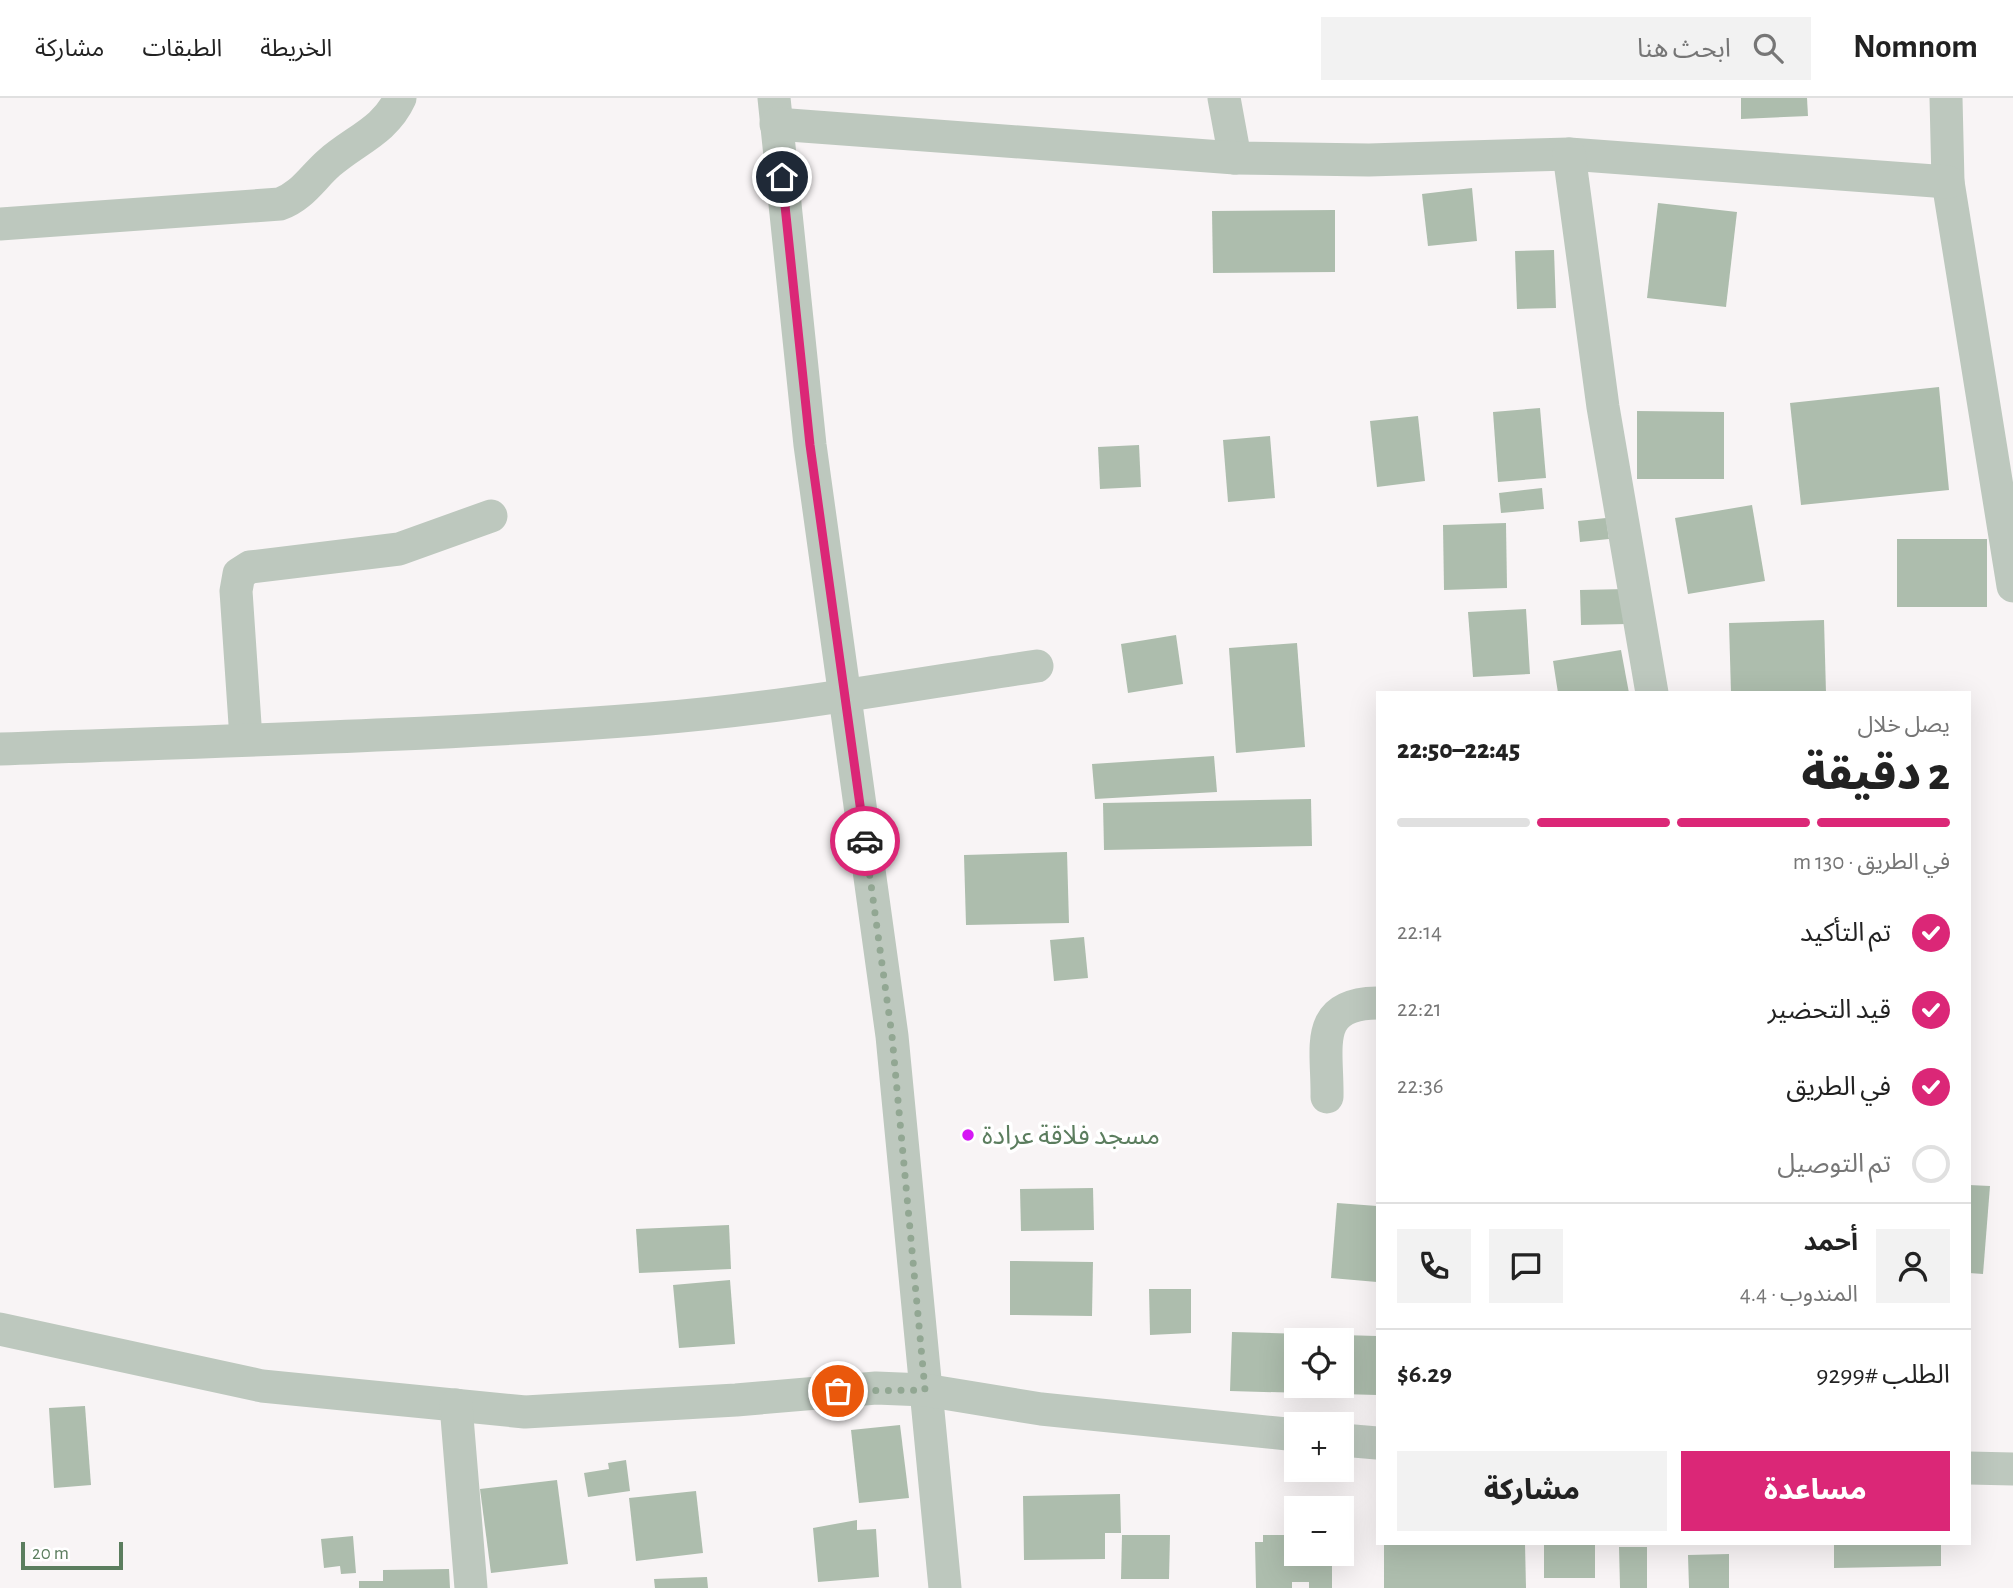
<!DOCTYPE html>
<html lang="ar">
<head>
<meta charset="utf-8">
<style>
  body { margin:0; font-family:"Alegreya Sans","Noto Sans Arabic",sans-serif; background:#f2f2f2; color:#222; direction:rtl; height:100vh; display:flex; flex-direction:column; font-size:26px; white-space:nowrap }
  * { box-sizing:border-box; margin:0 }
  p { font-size:23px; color:#767676 }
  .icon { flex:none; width:38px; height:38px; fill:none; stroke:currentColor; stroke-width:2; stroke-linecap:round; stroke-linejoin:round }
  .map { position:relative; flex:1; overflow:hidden; direction:ltr }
  .panel { position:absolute; left:1376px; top:593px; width:595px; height:854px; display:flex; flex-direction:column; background:#fff; border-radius:0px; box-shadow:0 7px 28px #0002; direction:rtl }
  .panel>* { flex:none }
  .fabs { position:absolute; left:1284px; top:1230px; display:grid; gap:14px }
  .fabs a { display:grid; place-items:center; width:70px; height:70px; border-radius:0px; background:#fff; box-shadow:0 7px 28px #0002; font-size:35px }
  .scale { position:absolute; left:21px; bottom:18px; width:102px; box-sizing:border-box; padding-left:7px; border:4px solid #5b7d5e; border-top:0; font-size:19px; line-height:24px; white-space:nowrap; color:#5b7d5e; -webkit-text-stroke:5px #fff; paint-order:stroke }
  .pin { position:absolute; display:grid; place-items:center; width:60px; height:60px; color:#fff; margin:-30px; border:4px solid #fff; border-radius:50%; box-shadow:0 2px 7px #0007 }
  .courier { position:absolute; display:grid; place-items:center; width:70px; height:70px; margin:-35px; border:5px solid #db2777; border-radius:50%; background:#fff; color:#222; box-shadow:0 2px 9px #0007 }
  .overview em { font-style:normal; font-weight:800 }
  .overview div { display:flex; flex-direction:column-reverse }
  .overview { display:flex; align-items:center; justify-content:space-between; height:119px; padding:0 21px }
  h1 { font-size:46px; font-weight:800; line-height:52px }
  .bar { display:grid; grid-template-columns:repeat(4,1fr); gap:10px 7px; align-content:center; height:84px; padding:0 21px }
  .bar i { height:9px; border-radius:5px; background:#e0e0e0 }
  .bar .current { background:#db2777 }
  .bar p { grid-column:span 4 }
  .line { display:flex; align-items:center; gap:18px; padding:0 21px; border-top:2px solid #e0e0e0 }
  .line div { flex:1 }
  .round { display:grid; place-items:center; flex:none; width:74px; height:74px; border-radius:0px; background:#f2f2f2 }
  ol { padding:0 21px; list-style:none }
  li { display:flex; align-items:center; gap:21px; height:77px }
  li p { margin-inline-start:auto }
  li .icon { padding:7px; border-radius:50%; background:#db2777; color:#fff; stroke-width:4 }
  li:last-child { color:#767676 }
  li i { width:38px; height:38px; border:4px solid #e0e0e0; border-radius:50% }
  .cta { display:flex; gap:14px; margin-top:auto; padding:14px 21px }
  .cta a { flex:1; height:80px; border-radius:0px; background:#db2777; color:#fff; font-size:28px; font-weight:800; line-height:80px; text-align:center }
  .cta a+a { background:#f2f2f2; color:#222 }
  header { display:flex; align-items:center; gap:42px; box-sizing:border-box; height:98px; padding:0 35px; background:#fff; border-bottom:2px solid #e0e0e0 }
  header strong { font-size:33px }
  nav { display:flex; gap:38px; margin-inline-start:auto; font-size:24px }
  .search { width:490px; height:63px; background:#f2f2f2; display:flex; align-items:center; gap:18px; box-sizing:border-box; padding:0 24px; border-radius:0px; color:#767676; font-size:26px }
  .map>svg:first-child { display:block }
</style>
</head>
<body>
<header>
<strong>Nomnom</strong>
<div class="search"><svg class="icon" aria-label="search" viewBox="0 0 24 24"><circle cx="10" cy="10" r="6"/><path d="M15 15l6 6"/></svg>ابحث هنا</div>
<nav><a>الخريطة</a><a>الطبقات</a><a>مشاركة</a></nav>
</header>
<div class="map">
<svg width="2013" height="1490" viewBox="0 0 2013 1490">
  <rect width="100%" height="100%" fill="#f8f4f5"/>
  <g fill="#adbdad" fill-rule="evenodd">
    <polygon points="1741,0 1807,0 1808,18 1741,21"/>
    <polygon points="1472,90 1477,143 1428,148 1422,96"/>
    <polygon points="1658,105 1737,114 1726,209 1647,200"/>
    <polygon points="1335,112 1335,174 1213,175 1212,113"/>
    <polygon points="1554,152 1556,210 1517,211 1515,153"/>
    <polygon points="1939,289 1949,392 1801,407 1790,305"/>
    <polygon points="1540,310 1546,380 1498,384 1493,314"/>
    <polygon points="1637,313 1724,314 1724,381 1637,381"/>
    <polygon points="1418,318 1425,383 1377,389 1370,323"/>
    <polygon points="1270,338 1275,400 1228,404 1223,342"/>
    <polygon points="1139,347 1141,389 1100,391 1098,349"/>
    <polygon points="1542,390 1544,411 1501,415 1499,395"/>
    <polygon points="1752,407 1765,483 1688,496 1675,420"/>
    <polygon points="1606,420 1609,441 1580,444 1578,423"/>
    <polygon points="1506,425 1507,490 1444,492 1443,427"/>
    <rect x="1897" y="441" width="90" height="68"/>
    <polygon points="1626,491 1627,526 1581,527 1580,492"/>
    <polygon points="1526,511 1530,576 1473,579 1468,514"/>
    <polygon points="1824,522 1826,595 1731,595 1729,525"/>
    <polygon points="1176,537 1183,586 1128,595 1121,546"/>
    <polygon points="1297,545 1305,649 1236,655 1229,550"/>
    <polygon points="1621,552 1629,595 1558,595 1553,563"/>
    <polygon points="1214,658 1217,694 1095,701 1092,666"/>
    <polygon points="1311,701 1312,748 1104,752 1103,705"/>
    <polygon points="1067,754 1069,825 966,827 964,757"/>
    <polygon points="1084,839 1088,880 1054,883 1050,842"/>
    <polygon points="1969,1087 1990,1088 1983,1176 1969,1175"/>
    <polygon points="1093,1090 1094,1132 1021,1133 1020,1091"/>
    <polygon points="1337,1105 1377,1108 1377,1184 1331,1180"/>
    <polygon points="729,1127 731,1171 639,1175 636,1131"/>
    <polygon points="1010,1163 1093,1164 1092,1218 1010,1217"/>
    <polygon points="730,1182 735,1246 679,1250 673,1187"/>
    <polygon points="1149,1191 1191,1191 1191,1235 1150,1237"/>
    <path d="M 1232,1234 L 1377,1238 L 1377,1297 L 1230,1293 ZM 1297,1242 L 1342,1242 L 1342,1288 L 1297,1288 Z"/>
    <polygon points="85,1308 91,1387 54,1390 49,1310"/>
    <polygon points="900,1327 909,1400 859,1405 851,1332"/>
    <polygon points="626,1362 630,1393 588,1399 584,1375 609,1371 608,1365"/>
    <polygon points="557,1382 568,1466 491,1475 480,1391"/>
    <polygon points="696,1393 703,1455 636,1463 629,1400"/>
    <polygon points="1120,1396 1121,1435 1105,1435 1105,1461 1024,1462 1023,1398"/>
    <polygon points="857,1422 857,1432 876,1431 879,1479 818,1484 813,1430"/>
    <polygon points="1122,1437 1170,1437 1169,1481 1121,1481"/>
    <polygon points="1263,1437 1297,1437 1297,1456 1332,1456 1332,1490 1309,1490 1309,1484 1292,1484 1292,1490 1256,1490 1255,1444 1263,1444"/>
    <polygon points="353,1438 356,1475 341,1476 340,1468 324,1470 321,1441"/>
    <polygon points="1384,1446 1525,1446 1526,1490 1384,1490"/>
    <rect x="1544" y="1446" width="51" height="34"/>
    <polygon points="1834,1446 1941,1446 1941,1468 1834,1470"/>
    <polygon points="1619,1449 1647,1449 1647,1490 1620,1490"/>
    <polygon points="1729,1456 1729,1490 1689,1490 1688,1457"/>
    <polygon points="449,1471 450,1490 359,1490 359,1483 383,1483 383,1472"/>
    <polygon points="707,1479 708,1490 655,1490 654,1481"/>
  </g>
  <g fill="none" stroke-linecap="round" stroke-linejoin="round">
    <g stroke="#bdc8be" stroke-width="33">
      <polyline points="774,0 810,347 892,938 945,1490"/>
      <polyline points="1224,0 1235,60"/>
      <polyline points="1946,0 1948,84 2013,488"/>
      <polyline points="776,26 1235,60 1369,62 1569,56 1948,84"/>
      <polyline points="1569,56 1603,309 1652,595"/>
      <path d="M 0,126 L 280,106 C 302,98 312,80 329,65 C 355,42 385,33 400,0"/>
      <polyline points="246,641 236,493 239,476 250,469 399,451 491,418"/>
      <path d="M 0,651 C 216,643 433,638 649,621 C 779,611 908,587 1037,568"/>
      <path d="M 1327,999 C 1328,950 1312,906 1377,905"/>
      <polyline points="0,1231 262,1288 525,1314 736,1302 876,1290 925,1292 1041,1311 1297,1337"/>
      <polyline points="456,1307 471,1490"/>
      <polyline points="1342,1342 1377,1345"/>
      <polyline points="1969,1370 2013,1371"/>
    </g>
  </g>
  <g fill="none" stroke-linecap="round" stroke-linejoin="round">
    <polyline stroke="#92a793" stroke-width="7" stroke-dasharray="0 12.6" points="838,1293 925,1292 892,938 865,743"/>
    <polyline stroke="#db2777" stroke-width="9" points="782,79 810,347 865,743"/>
  </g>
  <circle fill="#d617f5" stroke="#fff" stroke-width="2.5" cx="968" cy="1037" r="7"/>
  <g text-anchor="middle" stroke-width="7" stroke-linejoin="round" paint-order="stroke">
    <g font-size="26" fill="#5b7d5e" stroke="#fff" text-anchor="start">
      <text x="982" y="1046">مسجد فلاقة عرادة</text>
    </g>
  </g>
</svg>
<div class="fabs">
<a><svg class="icon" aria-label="locate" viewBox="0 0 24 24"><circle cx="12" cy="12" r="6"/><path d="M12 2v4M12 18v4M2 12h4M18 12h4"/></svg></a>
<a>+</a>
<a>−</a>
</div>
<div class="scale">20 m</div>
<div class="pin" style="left:838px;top:1293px;background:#ea580c"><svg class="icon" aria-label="bag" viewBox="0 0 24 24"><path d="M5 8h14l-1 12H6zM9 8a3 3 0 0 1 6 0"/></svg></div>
<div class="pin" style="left:782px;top:79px;background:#1f2937"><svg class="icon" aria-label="home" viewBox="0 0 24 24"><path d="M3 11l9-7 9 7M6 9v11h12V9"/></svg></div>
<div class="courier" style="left:865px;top:743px"><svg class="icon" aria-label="car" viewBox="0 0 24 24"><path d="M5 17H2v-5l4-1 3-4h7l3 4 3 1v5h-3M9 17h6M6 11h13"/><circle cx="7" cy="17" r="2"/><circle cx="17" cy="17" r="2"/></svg></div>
<section class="panel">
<div class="overview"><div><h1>2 دقيقة</h1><p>يصل خلال</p></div><em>22:45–22:50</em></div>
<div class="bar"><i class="current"></i><i class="current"></i><i class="current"></i><i></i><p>في الطريق · 130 m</p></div>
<ol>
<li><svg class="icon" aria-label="check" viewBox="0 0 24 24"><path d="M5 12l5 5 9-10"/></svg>تم التأكيد<p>22:14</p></li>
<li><svg class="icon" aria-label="check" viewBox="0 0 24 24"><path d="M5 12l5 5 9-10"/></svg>قيد التحضير<p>22:21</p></li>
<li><svg class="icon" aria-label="check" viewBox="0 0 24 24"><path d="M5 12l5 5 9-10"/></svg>في الطريق<p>22:36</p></li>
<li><i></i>تم التوصيل</li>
</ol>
<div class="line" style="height:126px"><a class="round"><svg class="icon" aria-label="person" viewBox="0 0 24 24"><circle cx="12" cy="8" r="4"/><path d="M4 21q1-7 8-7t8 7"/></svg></a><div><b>أحمد</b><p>المندوب · 4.4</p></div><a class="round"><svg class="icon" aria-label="chat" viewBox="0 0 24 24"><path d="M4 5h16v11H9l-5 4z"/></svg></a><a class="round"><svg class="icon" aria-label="phone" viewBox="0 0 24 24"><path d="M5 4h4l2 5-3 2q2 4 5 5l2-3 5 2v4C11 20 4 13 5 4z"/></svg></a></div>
<div class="line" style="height:91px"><div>الطلب #9299</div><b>$6.29</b></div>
<div class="cta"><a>مساعدة</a><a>مشاركة</a></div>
</section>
</div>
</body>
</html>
